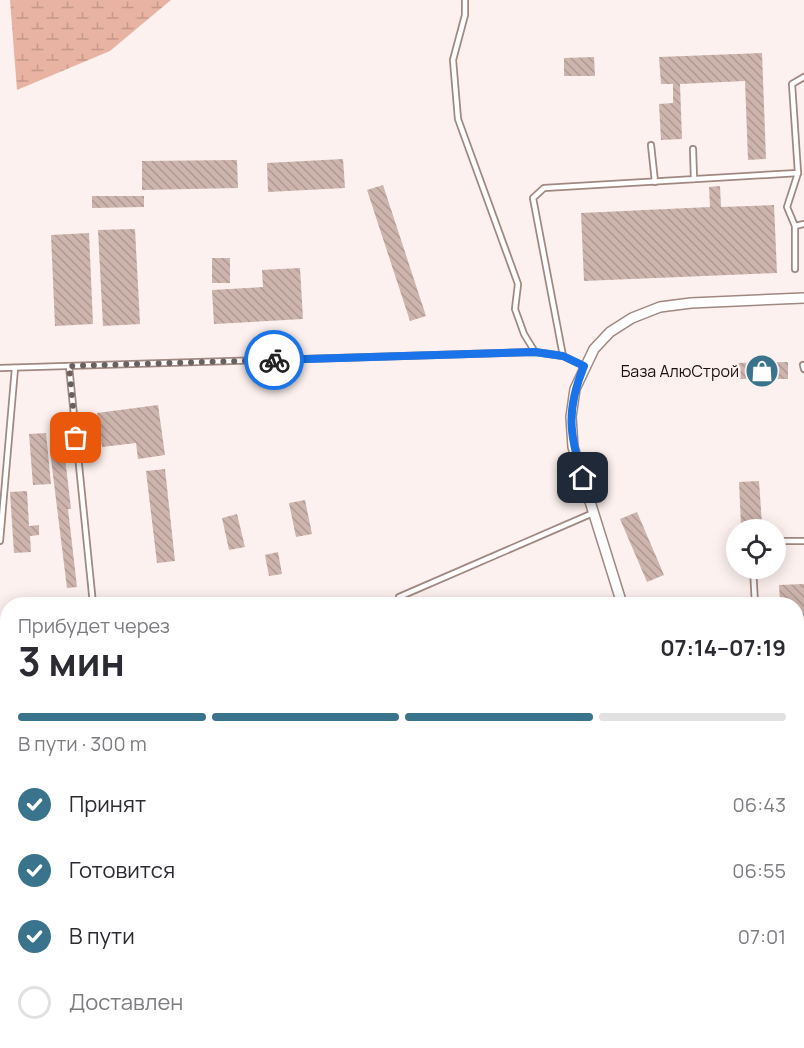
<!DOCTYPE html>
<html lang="ru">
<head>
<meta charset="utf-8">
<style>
  body { margin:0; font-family:Manrope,sans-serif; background:#f7f7f7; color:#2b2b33; height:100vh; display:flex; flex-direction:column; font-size:22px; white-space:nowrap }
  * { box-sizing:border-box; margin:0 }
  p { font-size:20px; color:#7c7c81 }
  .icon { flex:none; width:33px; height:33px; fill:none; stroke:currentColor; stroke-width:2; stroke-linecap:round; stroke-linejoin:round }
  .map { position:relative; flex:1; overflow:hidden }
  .details { position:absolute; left:0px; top:597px; width:804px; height:452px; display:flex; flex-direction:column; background:#fff; border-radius:24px 24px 0 0; box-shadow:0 3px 15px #0003 }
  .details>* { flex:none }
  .buttons { position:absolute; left:726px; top:519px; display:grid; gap:12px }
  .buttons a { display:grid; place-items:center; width:60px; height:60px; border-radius:50%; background:#fff; box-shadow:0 3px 15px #0003; font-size:30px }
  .pin { position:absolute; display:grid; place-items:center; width:51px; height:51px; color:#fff; margin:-26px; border-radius:12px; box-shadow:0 3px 9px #0006 }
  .courier { position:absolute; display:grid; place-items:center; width:60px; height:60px; margin:-30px; border:4px solid #1a73e8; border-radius:50%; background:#fff; color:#222; box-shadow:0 2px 8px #0007 }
  .summary em { font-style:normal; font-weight:700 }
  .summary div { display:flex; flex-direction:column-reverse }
  .summary { display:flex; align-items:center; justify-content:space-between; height:102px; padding:0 18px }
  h1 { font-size:39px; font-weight:700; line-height:45px }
  .bar { display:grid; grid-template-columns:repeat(4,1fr); gap:9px 6px; align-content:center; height:72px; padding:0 18px }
  .bar i { height:8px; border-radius:4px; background:#e1e1e2 }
  .bar .current { background:#39748c }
  .bar p { grid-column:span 4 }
  ol { padding:0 18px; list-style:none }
  li { display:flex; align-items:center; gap:18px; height:66px }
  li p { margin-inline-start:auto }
  li .icon { padding:6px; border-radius:50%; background:#39748c; color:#fff; stroke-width:4 }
  li:last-child { color:#7c7c81 }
  li i { width:33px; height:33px; border:3px solid #e1e1e2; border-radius:50% }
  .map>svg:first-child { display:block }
</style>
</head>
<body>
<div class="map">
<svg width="804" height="1048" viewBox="0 0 804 1048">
  <defs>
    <pattern id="wetland-marsh" width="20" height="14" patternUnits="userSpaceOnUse" patternTransform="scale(1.5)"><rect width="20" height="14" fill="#e8b3a2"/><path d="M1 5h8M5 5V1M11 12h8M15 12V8" fill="none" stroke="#c6998a"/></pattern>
    <pattern id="building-back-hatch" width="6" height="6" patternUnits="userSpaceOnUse" patternTransform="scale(1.5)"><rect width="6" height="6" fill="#cdb4ac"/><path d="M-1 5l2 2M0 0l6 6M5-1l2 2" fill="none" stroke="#af9a93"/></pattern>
  </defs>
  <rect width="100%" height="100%" fill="#fcf1ee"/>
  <polygon fill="url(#wetland-marsh)" points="10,0 171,0 110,51 17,90"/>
  <g fill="url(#building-back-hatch)">
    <polygon points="762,53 766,159 748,160 745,81 680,84 682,139 661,140 659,104 673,103 673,84 661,84 659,57"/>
    <polygon points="594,57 595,76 564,76 564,58"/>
    <polygon points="343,159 345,188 268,192 267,163"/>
    <polygon points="237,160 238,188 142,190 142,161"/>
    <polygon points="383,185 426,316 410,321 367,190"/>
    <polygon points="720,186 721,207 774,205 777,273 584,281 581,213 710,207 709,187"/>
    <polygon points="92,196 144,196 144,207 92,208"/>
    <polygon points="135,229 140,324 103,326 98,230"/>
    <polygon points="89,233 93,324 55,326 51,235"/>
    <rect x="212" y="258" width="18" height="25"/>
    <polygon points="300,268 303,319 214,324 212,290 263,287 262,270"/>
    <polygon points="788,362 788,379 735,379 735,363"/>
    <polygon points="158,405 165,455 138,459 136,443 102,447 97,413"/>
    <polygon points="46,433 51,484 33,485 29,434"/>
    <polygon points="64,449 71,509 68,509 77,587 67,588 50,451"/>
    <polygon points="165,469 175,561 157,563 146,471"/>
    <polygon points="759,481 762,524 741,525 739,482"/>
    <polygon points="27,491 29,526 39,525 39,535 30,536 31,552 14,553 10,492"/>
    <polygon points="305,500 312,534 296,537 289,503"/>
    <polygon points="637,512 664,575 647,582 620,519"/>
    <polygon points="237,514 245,547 229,550 222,518"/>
    <polygon points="278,552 282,574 269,576 265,555"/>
    <polygon points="804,584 804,705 796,706 796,604 780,604 779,585"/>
    <polygon points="165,598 165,604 124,604 124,603"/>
    <polygon points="2,629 8,629 8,696 6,696"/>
    <polygon points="8,754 8,796 0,796 0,755"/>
    <polygon points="8,1012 8,1041 14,1041 15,1048 0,1048 0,1013"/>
    <polygon points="41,1041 62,1041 63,1048 42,1048"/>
    <polygon points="174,1041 227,1041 227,1048 175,1048"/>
    <polygon points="330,1041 345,1041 357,1044 356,1048 329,1048"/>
    <polygon points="404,1041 417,1042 416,1048 403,1048"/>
    <polygon points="612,1041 675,1041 675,1048 613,1048"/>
  </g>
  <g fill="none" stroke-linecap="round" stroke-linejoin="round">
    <defs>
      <g id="lane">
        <polyline points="465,0 465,15 453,60 458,119 518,284 515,309 524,334 535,352"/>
        <polyline points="651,145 655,182"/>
        <polyline points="693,149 694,179"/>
        <polyline points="798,173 787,207 795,226 804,224"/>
        <polyline points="795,226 795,269"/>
        <polyline points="563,356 533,198 544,188 798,173 792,84 804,77"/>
        <polyline points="803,365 804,369"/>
        <polyline points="69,366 93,604"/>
        <polyline points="0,368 535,352 563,356 584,366"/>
        <polyline points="0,541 15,368"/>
        <polyline points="776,541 804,541"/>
        <polyline points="753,568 755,604"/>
        <polyline points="401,604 399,597 593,513"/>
        <polyline points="796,763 804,762"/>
        <polyline points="3,942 8,942"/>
        <polyline points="696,1041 707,1048"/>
        <polyline points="755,1048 764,1045"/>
      </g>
      <g id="street">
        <polyline points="622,604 573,447 571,417 575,389 594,349 610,332 632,318 660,307 691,303 804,298"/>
        <polyline points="763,1041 765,1048"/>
        <polyline points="439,1048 441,1041"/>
      </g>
    </defs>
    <use href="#lane" stroke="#a08880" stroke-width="8"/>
    <use href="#street" stroke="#a08880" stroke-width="12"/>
    <use href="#lane" stroke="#fff" stroke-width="4.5"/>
    <use href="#street" stroke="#fff" stroke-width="9"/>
    <g stroke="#4f4643" stroke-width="3" stroke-dasharray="12 6" stroke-linecap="butt">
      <polyline points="796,851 804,851"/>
      <polyline points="0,874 8,874"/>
      <polyline points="0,924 8,922"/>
    </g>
  </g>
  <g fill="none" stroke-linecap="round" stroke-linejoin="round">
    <polyline stroke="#6a605e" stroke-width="6" stroke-dasharray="0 10.8" points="76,438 69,366 274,360"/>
    <path stroke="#1a73e8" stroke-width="8" d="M 274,360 L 535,352 L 563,356 L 584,366 C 566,410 569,434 583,478"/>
  </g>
  <defs>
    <symbol id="shop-disc" viewBox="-11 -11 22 22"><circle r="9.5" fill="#39748c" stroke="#fcf1ee"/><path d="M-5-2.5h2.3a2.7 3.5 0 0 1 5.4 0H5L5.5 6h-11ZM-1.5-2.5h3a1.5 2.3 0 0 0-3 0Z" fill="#fff"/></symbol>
  </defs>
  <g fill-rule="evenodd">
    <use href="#shop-disc" x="743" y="352" width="38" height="38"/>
  </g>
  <g text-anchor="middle" stroke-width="5" stroke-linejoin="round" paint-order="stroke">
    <g font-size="16" fill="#1b1210" stroke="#fcf1ee" text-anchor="end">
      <text x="739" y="377">База АлюСтрой</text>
    </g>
  </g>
</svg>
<div class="buttons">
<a><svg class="icon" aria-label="locate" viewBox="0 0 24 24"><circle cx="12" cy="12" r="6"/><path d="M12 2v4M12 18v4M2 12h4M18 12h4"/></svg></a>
</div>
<div class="pin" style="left:76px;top:438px;background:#ea580c"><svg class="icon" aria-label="bag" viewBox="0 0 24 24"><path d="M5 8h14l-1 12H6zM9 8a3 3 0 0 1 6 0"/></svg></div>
<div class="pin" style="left:583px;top:478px;background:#1f2937"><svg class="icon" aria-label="home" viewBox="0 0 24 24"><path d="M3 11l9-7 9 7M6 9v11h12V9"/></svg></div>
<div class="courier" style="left:274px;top:360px"><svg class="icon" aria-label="bike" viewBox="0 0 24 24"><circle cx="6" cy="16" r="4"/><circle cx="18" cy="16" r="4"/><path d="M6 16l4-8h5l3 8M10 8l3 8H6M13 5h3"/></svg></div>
<section class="details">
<div class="summary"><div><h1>3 мин</h1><p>Прибудет через</p></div><em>07:14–07:19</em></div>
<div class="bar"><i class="current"></i><i class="current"></i><i class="current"></i><i></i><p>В пути · 300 m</p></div>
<ol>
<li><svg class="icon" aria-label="check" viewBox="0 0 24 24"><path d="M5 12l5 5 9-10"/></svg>Принят<p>06:43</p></li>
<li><svg class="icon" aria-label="check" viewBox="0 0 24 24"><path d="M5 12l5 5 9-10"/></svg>Готовится<p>06:55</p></li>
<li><svg class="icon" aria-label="check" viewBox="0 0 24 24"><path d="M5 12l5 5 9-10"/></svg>В пути<p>07:01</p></li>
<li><i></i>Доставлен</li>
</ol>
</section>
</div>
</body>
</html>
